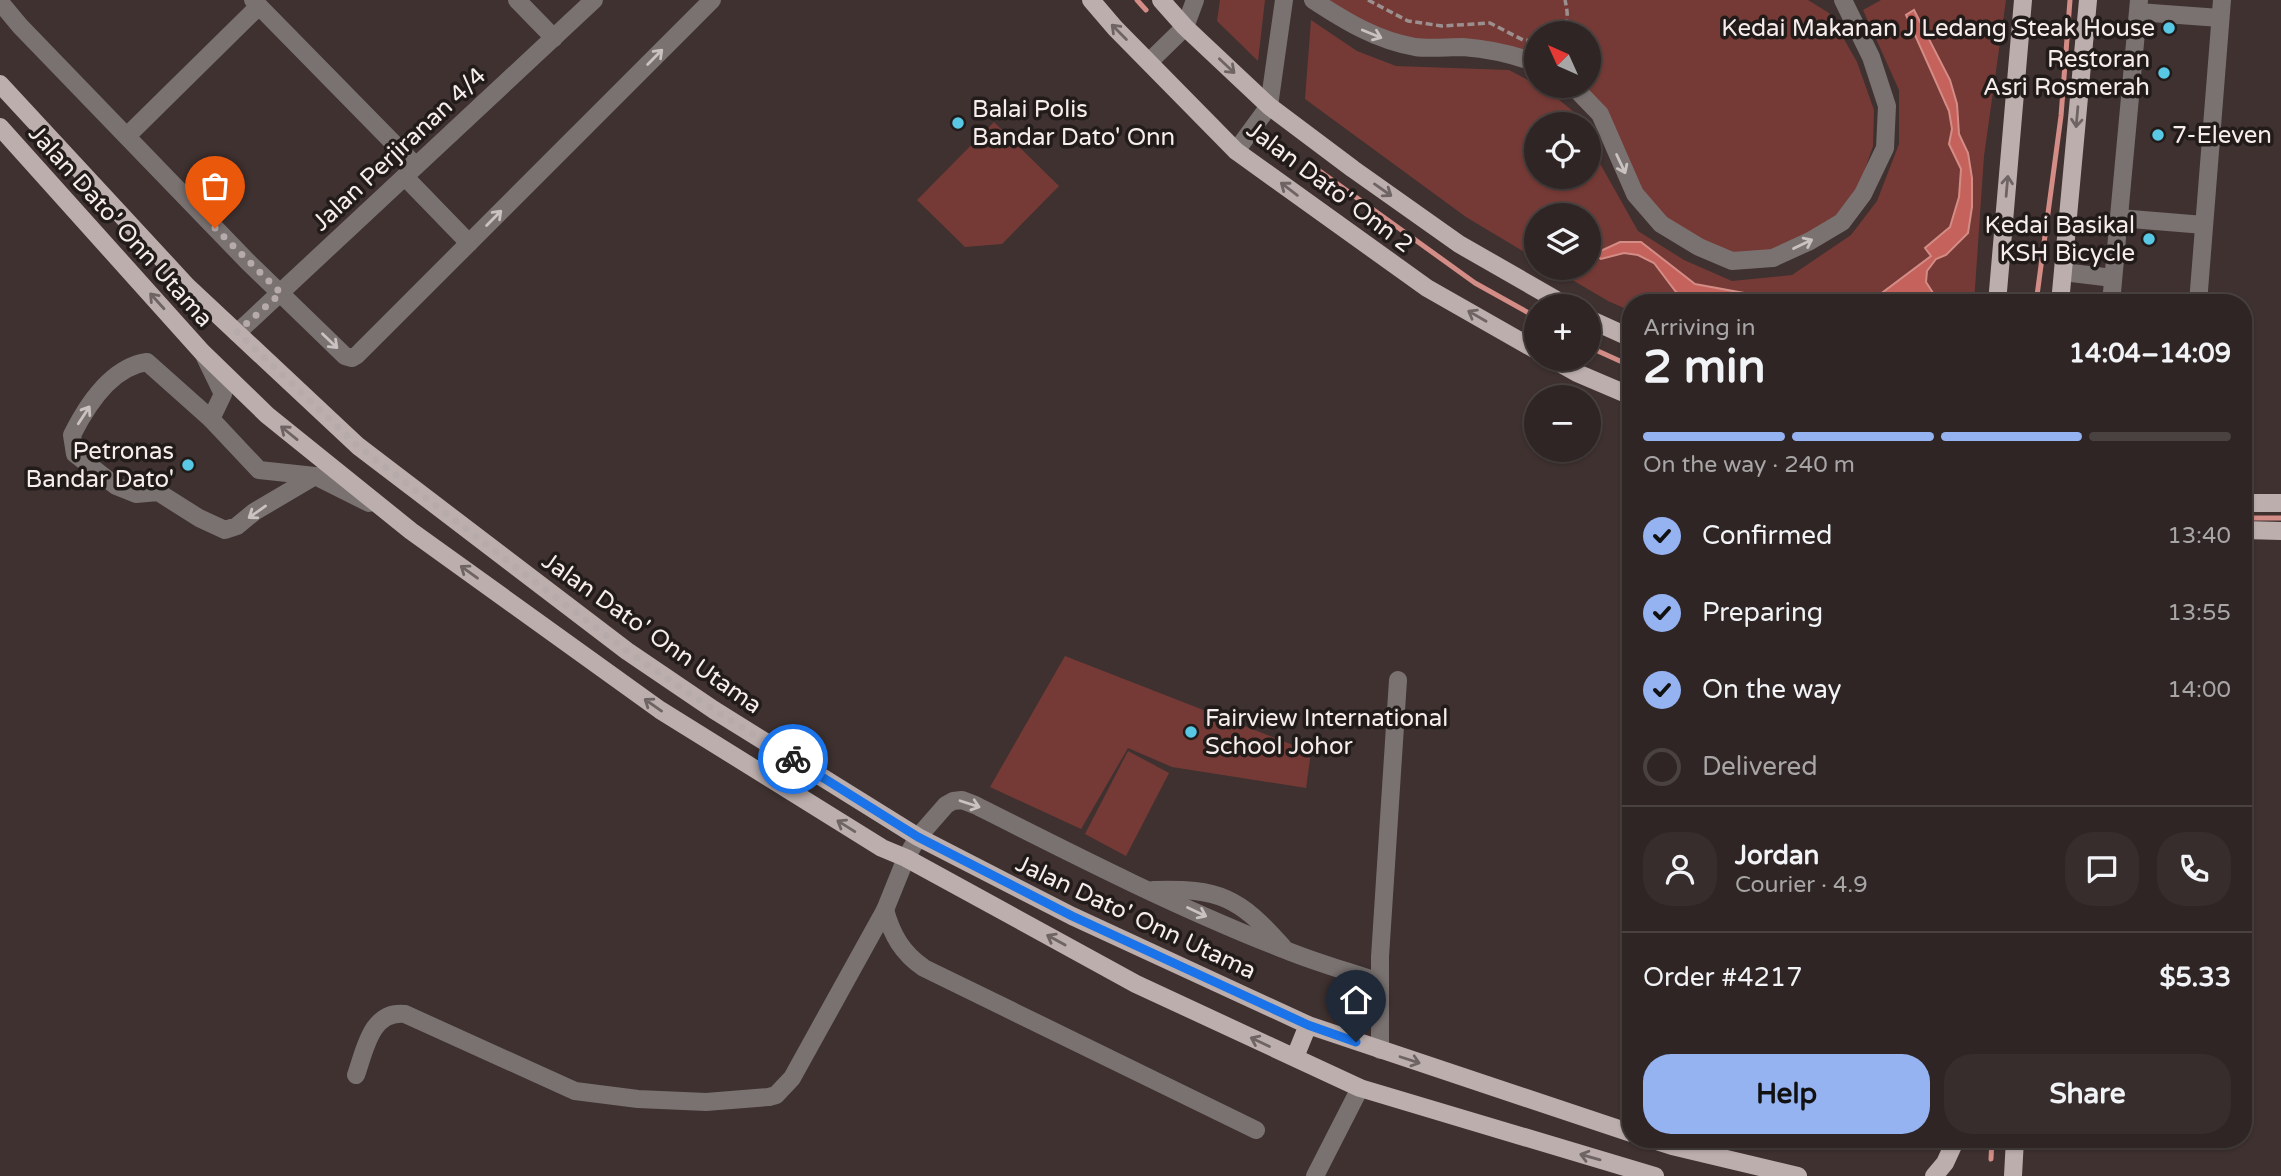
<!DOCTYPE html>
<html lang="en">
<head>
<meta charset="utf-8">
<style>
  body { margin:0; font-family:"Varela Round",sans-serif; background:#362d2c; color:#f1f3f6; height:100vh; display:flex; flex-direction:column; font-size:26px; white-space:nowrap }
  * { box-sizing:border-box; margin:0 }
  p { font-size:23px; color:#a7a5a6 }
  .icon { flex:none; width:38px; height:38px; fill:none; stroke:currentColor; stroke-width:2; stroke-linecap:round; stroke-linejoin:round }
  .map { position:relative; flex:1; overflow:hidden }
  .side { position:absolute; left:1622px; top:294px; width:630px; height:854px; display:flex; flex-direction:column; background:#2e2524; border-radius:28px; box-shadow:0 2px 5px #0004,0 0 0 2px #494241 }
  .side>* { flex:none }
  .needle { width:46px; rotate:315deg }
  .controls { position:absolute; left:1524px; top:21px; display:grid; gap:14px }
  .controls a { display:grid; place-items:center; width:77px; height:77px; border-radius:50%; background:#2e2524; box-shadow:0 2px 5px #0004,0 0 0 2px #494241; font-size:35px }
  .pin { position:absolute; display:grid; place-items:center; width:60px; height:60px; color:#fff; margin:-72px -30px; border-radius:50% 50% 50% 0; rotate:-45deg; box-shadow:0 0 7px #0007 }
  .pin .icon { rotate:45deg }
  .courier { position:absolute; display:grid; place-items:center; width:70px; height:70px; margin:-35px; border:5px solid #1a73e8; border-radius:50%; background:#fff; color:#222; box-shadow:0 2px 9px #0007 }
  .summary em { font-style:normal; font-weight:700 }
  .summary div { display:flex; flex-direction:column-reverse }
  .summary { display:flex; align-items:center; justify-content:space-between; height:119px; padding:0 21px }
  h1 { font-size:46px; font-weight:700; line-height:52px }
  .bar { display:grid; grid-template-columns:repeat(4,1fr); gap:10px 7px; align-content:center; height:84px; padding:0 21px }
  .bar i { height:9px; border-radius:5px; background:#494241 }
  .bar .current { background:#95b2f1 }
  .bar p { grid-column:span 4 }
  .line { display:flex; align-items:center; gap:18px; padding:0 21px; border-top:2px solid #494241 }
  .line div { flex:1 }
  .round { display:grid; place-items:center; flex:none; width:74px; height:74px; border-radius:28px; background:#362d2c }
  ol { padding:0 21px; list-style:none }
  li { display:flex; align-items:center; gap:21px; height:77px }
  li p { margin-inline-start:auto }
  li .icon { padding:7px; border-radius:50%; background:#95b2f1; color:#111; stroke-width:4 }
  li:last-child { color:#a7a5a6 }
  li i { width:38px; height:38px; border:4px solid #494241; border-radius:50% }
  .primary-button { display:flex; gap:14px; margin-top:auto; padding:14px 21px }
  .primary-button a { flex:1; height:80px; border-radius:28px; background:#95b2f1; color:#111; font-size:28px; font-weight:700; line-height:80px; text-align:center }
  .primary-button a+a { background:#362d2c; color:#f1f3f6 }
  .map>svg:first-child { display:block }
</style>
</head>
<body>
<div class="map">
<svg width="2281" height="1176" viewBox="0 0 2281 1176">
  <rect width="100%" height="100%" fill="#3e3130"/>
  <g fill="#753a35">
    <polygon points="1220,0 1265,0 1258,61 1217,21"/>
    <polygon points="1315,0 1808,0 1829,13 1857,62 1874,110 1873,146 1858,190 1840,218 1776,257 1712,251 1648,204 1573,86 1589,86 1589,33 1536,33 1536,65 1511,55 1420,51"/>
    <polygon points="1881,0 2006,0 1984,156 1974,303 1631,303 1631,311 1608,301 1552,268 1589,268 1589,215 1536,215 1536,259 1466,217 1305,99 1311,20 1357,51 1396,66 1509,70 1547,90 1574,112 1579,124 1536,124 1536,177 1589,177 1589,144 1638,231 1684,260 1732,281 1792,275 1851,235 1877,201 1899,144 1899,90 1863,10"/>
    <polygon points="994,122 1059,186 1002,244 965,247 917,200"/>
    <polygon points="1065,656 1311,752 1306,788 1172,767 1128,748 1081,829 990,787"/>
    <polygon points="1128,751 1169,773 1126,856 1085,834"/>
  </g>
  <g fill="#c5625b" stroke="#d48c86" stroke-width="2">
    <polygon points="1914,10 1950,80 1957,104 1959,134 1968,153 1972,178 1972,207 1968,233 1946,255 1936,259 1927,271 1926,282 1935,296 1932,303 1865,303 1871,301 1931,256 1925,248 1950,227 1959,197 1961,169 1949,144 1952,129 1949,111 1906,15"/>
    <polygon points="1620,242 1641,242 1695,284 1793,302 1805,303 1696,303 1676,292 1654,263 1638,255 1624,253 1601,259 1594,254"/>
  </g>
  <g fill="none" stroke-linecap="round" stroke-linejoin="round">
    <g stroke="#d48c86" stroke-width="5">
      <polyline points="1137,0 1146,10"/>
      <polyline points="1314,167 1475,283 1536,317"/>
      <polyline points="2036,303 2061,116 2070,0"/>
      <polyline points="1589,347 1631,366"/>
      <polyline points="2244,518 2281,518"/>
      <polyline points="1991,1159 1992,1139"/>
    </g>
    <g stroke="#9b908f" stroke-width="3.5" stroke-dasharray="7 3.5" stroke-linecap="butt">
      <polyline points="1368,0 1408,21 1442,26 1490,23 1523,40 1536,41"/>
      <path d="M 1557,33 C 1570,24 1568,14 1565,0"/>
    </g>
    <g stroke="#797271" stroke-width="18">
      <polyline points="253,0 416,166"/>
      <polyline points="517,0 554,38"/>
      <path d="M 1313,0 C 1345,21 1376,40 1415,47 C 1430,49 1447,47 1463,47 C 1489,49 1512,54 1536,63"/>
      <polyline points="0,2 20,26 248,262 345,356 352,358 357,355 712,0"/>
      <polyline points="2138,12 2220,18"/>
      <polyline points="1150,61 1185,27 1195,0"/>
      <polyline points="1573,86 1600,114 1635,194 1661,224 1699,247 1732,261 1773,258 1810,241 1842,222 1863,194 1885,148 1887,106 1871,57 1843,0"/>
      <polyline points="127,136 259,6"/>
      <polyline points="1236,151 1269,106 1284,0"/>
      <polyline points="405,177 469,243"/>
      <polyline points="2119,218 2204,225"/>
      <polyline points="2063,272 2113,278"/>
      <polyline points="2111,303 2139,0"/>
      <polyline points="2198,303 2222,0"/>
      <polyline points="237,333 594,0"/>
      <polyline points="205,357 223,394 211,419 259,470 315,476 369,503"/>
      <path d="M 211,419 L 147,362 C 111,367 87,405 72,435 L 75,454 L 116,486 L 136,494 L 158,492 L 199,518 L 225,530 L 237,526 L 254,512 L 315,476"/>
      <path d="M 1153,890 C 1219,888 1239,897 1283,947"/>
      <path d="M 885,910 C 892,935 902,953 924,968 L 1256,1130"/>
      <polyline points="1380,1050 1380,957 1398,680"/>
      <path d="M 356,1075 C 365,1050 371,1010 405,1014 L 575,1091 L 638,1099 L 706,1102 L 769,1097 L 776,1095 L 792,1078 L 885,910 L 906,858 L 918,837 L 946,805 L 953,801 L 962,800 L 975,805 C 1076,856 1178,908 1283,949 C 1314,962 1347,971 1379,982"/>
      <polyline points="1315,1176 1360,1088"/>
    </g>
    <g stroke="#bcaeac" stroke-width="18">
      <polyline points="1091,0 1115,28 1236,151 1427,288 1536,350"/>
      <polyline points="1161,0 1185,27 1269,106 1353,169 1459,244 1567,306"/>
      <polyline points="0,84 187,286 358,446 627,651 714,710 918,837 1072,916 1308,1025 1631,1133"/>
      <polyline points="0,127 202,352 267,415 411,531 660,710 882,848 906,858 1136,984 1360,1088 1655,1176"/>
      <polyline points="1997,303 2023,0"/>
      <polyline points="2060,303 2088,0"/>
      <polyline points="1589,319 1631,338"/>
      <polyline points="1552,359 1577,373 1631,396"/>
      <polyline points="2244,503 2281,503"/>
      <polyline points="2244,530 2281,531"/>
      <polyline points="1295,1057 1308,1025"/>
      <polyline points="1650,1139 1672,1146 1798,1176"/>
      <polyline points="1934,1176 1945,1163 1956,1139"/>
      <polyline points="2013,1176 2015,1139"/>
    </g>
  </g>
  <defs><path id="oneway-shaft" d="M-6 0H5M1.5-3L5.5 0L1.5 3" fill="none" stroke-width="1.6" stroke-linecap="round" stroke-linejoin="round" transform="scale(1.75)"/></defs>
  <g stroke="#6e6463">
    <use href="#oneway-shaft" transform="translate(1119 32) rotate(-135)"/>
    <use href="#oneway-shaft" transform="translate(1227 66) rotate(43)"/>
    <use href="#oneway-shaft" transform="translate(2077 117) rotate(95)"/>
    <use href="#oneway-shaft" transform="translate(2007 186) rotate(-85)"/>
    <use href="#oneway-shaft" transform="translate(1289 189) rotate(-143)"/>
    <use href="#oneway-shaft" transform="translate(1383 190) rotate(35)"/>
    <use href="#oneway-shaft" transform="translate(157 301) rotate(-132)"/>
    <use href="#oneway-shaft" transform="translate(1477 316) rotate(-150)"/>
    <use href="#oneway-shaft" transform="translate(289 433) rotate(-141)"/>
    <use href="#oneway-shaft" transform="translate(469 572) rotate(-144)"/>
    <use href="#oneway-shaft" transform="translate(653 705) rotate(-145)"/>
    <use href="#oneway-shaft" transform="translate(846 826) rotate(-148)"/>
    <use href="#oneway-shaft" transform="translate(1056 940) rotate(-151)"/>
    <use href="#oneway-shaft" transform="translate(1260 1042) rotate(-155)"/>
    <use href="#oneway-shaft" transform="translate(1410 1060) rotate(18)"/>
    <use href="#oneway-shaft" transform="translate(1590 1157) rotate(-164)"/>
  </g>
  <g stroke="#cac2c1">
    <use href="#oneway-shaft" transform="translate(1372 34) rotate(22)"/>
    <use href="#oneway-shaft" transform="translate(655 57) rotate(-45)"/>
    <use href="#oneway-shaft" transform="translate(1621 164) rotate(65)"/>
    <use href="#oneway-shaft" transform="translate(494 218) rotate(-45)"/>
    <use href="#oneway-shaft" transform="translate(1803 244) rotate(-26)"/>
    <use href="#oneway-shaft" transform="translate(330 341) rotate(44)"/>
    <use href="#oneway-shaft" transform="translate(84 415) rotate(-57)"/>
    <use href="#oneway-shaft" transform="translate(257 512) rotate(145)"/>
    <use href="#oneway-shaft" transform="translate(970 804) rotate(18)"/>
    <use href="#oneway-shaft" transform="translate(1197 912) rotate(25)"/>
  </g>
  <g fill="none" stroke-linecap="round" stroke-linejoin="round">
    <polyline stroke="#b6abaa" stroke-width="7" stroke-dasharray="0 12.6" points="215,228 281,293 237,332 358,446 530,578 627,651 714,710 793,759"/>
    <polyline stroke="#1a73e8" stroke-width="9" points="793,759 918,837 1072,916 1308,1025 1356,1042"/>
  </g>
  <g fill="#58c8e4" stroke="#211b1a" stroke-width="2.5">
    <circle cx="2169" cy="28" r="7"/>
    <circle cx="2164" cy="73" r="7"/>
    <circle cx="958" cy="123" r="7"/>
    <circle cx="2158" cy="135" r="7"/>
    <circle cx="2149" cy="239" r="7"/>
    <circle cx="188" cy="465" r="7"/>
    <circle cx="1191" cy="732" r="7"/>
  </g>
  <g text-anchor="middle" stroke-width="7" stroke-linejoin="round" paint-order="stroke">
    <g font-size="24" fill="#f6edec" stroke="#211b1a" text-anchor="end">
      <text x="2155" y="36">Kedai Makanan J Ledang Steak House</text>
      <text x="2150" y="67">Restoran<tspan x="2150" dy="28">Asri Rosmerah</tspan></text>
      <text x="972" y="117" text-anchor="start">Balai Polis<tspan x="972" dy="28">Bandar Dato' Onn</tspan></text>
      <text x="2172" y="143" text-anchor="start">7-Eleven</text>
      <text x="2135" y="233">Kedai Basikal<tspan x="2135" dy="28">KSH Bicycle</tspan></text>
      <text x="174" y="459">Petronas<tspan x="174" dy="28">Bandar Dato'</tspan></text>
      <text x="1205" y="726" text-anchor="start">Fairview International<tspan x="1205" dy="28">School Johor</tspan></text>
    </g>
    <g font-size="24" fill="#f6edec" stroke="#211b1a">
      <text transform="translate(399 149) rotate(-43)" y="8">Jalan Perjiranan 4/4</text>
      <text transform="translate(1330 187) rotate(37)" y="8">Jalan Dato' Onn 2</text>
      <text transform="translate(121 226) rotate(48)" y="8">Jalan Dato' Onn Utama</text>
      <text transform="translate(652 633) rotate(35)" y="8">Jalan Dato' Onn Utama</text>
      <text transform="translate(1136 917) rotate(25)" y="8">Jalan Dato' Onn Utama</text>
    </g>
  </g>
</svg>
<div class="controls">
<a><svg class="needle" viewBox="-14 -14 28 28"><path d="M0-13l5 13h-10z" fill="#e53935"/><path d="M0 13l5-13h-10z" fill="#a7a5a6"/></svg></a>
<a><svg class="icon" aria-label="locate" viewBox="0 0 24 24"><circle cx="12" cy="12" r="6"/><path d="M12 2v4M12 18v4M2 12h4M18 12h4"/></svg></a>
<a><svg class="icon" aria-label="layers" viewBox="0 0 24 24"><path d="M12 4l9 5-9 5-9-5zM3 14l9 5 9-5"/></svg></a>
<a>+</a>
<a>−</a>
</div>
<div class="pin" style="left:215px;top:228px;background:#ea580c"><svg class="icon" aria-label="bag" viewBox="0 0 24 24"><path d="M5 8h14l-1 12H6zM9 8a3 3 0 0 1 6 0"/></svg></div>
<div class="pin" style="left:1356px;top:1042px;background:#1f2937"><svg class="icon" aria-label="home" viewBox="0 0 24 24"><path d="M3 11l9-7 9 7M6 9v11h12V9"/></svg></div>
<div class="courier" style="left:793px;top:759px"><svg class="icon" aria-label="bike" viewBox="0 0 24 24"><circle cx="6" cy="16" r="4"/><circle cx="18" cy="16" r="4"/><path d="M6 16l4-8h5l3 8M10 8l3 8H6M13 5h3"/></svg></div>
<section class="side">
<div class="summary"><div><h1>2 min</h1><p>Arriving in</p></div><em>14:04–14:09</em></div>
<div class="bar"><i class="current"></i><i class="current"></i><i class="current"></i><i></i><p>On the way · 240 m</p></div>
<ol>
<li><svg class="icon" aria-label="check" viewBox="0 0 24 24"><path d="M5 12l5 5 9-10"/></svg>Confirmed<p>13:40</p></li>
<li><svg class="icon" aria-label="check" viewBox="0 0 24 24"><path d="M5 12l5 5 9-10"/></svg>Preparing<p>13:55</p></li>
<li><svg class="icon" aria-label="check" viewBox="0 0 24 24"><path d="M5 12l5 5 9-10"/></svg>On the way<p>14:00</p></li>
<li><i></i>Delivered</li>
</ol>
<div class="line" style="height:126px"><a class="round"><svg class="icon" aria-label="person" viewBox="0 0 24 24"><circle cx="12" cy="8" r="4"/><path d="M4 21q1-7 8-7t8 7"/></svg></a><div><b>Jordan</b><p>Courier · 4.9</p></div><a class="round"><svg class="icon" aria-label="chat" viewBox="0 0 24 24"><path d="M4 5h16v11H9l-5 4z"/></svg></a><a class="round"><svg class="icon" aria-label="phone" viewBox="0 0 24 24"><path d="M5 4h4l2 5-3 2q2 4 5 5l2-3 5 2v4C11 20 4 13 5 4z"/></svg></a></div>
<div class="line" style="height:91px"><div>Order #4217</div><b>$5.33</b></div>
<div class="primary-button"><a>Help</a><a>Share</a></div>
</section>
</div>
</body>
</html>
